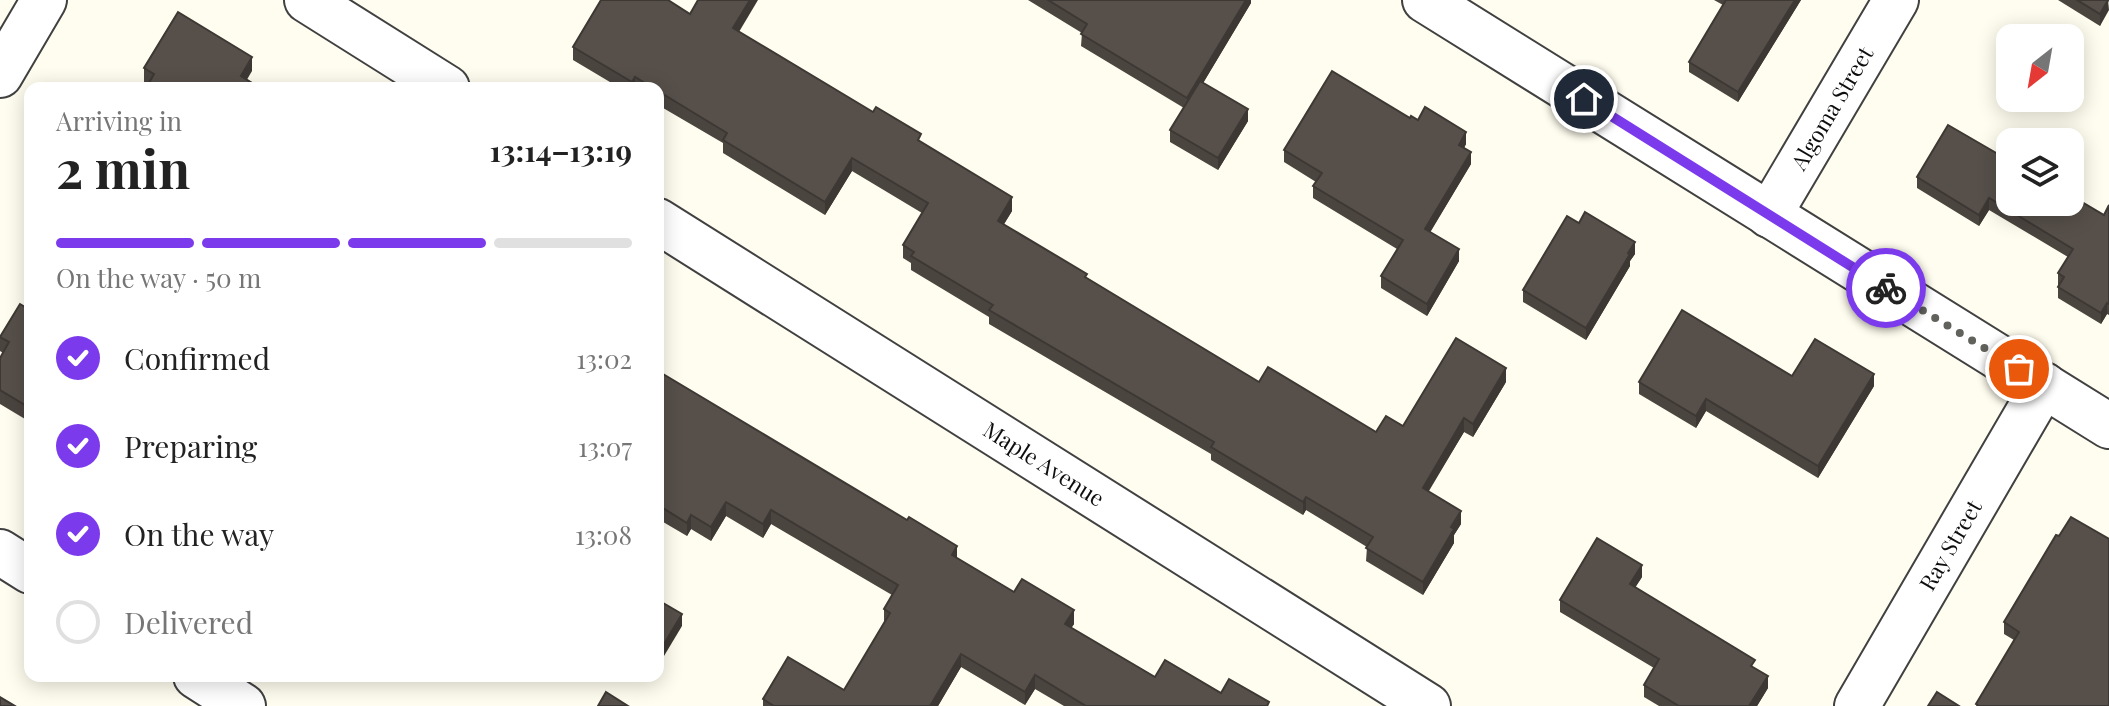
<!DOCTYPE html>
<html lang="en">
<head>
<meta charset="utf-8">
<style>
  body { margin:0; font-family:"Playfair Display",serif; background:#f2f2f2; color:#222; height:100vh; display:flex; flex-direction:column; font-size:30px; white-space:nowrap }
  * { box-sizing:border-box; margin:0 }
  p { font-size:26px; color:#767676 }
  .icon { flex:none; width:44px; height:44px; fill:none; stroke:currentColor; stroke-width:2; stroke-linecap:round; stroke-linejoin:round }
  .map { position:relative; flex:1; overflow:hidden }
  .side { position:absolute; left:24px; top:82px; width:640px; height:600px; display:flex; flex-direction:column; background:#fff; border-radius:16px; box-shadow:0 4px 20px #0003 }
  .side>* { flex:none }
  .needle { width:52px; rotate:211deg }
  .fabs { position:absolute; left:1996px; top:24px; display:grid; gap:16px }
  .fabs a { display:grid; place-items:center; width:88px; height:88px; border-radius:16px; background:#fff; box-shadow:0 4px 20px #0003; font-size:40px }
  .pin { position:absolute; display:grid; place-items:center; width:68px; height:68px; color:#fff; margin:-34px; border:4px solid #fff; border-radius:50%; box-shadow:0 2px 8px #0007 }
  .courier { position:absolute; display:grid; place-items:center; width:80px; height:80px; margin:-40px; border:6px solid #7c3aed; border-radius:50%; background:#fff; color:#222; box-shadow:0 2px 10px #0007 }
  .overview em { font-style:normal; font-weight:700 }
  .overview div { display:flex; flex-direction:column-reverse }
  .overview { display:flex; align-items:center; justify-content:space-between; height:136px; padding:0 32px }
  h1 { font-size:52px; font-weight:700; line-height:60px }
  .bar { display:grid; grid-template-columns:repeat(4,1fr); gap:12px 8px; align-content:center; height:96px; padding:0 32px }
  .bar i { height:10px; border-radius:6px; background:#e0e0e0 }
  .bar .current { background:#7c3aed }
  .bar p { grid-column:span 4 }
  ol { padding:0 32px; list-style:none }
  li { display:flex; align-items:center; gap:24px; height:88px }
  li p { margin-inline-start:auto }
  li .icon { padding:8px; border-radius:50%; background:#7c3aed; color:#fff; stroke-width:4 }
  li:last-child { color:#767676 }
  li i { width:44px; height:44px; border:4px solid #e0e0e0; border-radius:50% }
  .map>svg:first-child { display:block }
</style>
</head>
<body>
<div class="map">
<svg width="2109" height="706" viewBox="0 0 2109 706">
  <rect width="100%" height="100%" fill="#fffdef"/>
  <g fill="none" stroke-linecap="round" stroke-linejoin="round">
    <defs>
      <g id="minor">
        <polyline points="307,0 447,88"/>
        <polyline points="1425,0 2109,426"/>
        <polyline points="0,75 44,0"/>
        <path id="s1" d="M 1769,215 L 1896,0"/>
        <path id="s2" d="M 658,221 L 1428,706"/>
        <polyline points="0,552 30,571"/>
        <polyline points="196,676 243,706"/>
        <path id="s3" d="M 1857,706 L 2044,385"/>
      </g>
    </defs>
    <use href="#minor" stroke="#414141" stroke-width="48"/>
    <use href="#minor" stroke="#fff" stroke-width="44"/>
  </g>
  <g fill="#4b4540">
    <polygon points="1028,0 1251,0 1251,3 1203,83 1248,121 1218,170 1170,142 1170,130 1184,108 1081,46 1082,33"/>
    <polygon points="1714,0 1801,0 1738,102 1689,72 1689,62 1723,5"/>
    <polygon points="2058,0 2109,0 2100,26"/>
    <polygon points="690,14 739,32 921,142 1012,211 1004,224 1087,279 1259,382 1376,432 1403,426 1506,382 1473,437 1464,432 1428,491 1461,524 1454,535 1454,543 1423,595 1366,561 1367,547 1306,510 1303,515 1211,460 1211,454 989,324 989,317 911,270 911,263 903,258 903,245 922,213 852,171 825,215 723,153 723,143 658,105 658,88 620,88 573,60 573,47"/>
    <polygon points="144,68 252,71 147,85 144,83"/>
    <polygon points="1410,118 1466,144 1464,148 1471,164 1430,232 1459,261 1427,316 1381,288 1381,276 1397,249 1313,198 1313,186 1316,182 1284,162 1284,150"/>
    <polygon points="1917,177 2104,215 2109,205 2109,315 2107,314 2101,324 2058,298 2058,273 2068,257 1989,210 1979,226 1917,188"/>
    <polygon points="1635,254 1630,261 1630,266 1586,340 1523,302 1523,290"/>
    <polygon points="30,310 30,422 0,404 0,358 3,353 0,351 0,337"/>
    <polygon points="658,371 957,558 1014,592 1074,624 1071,628 1155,677 1269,706 1064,706 1035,689 1025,705 961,667 938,706 763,706 763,699 844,690 884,623 884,609 892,595 771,524 763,538 726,516 711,541 691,529 687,536 658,519"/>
    <polygon points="1792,376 1874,386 1818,478 1706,411 1696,428 1639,394 1639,382"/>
    <polygon points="2059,536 2109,706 1976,706 2014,640 2004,634 2004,622"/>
    <polygon points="1642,577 1635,587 1755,669 1768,688 1757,706 1659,706 1644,697 1644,685 1654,668 1560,612 1560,600"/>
  </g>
  <g fill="#3d3834">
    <polygon points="750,0 758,0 733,42 733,28"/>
    <polygon points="1246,0 1251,0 1251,3 1187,110 1187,98"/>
    <polygon points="1795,0 1801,0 1738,102 1738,92"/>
    <polygon points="2108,0 2109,10 2100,26 2100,14"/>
    <polygon points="252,57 252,71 242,88 241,76"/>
    <polygon points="635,77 635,88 632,88 632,82"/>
    <polygon points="1248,109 1248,121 1218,170 1218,158"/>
    <polygon points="1466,132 1466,144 1459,157 1459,145"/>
    <polygon points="1471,152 1471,164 1425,241 1425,229"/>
    <polygon points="852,158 852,171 825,215 825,202"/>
    <polygon points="1012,197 1012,211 998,234 998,221"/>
    <polygon points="1989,198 1989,210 1979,226 1979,215"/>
    <polygon points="1635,242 1635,254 1630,261 1630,266 1586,340 1586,328"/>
    <polygon points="1459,249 1459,261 1427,316 1427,304"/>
    <polygon points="2107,303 2107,314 2101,324 2101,313"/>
    <polygon points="1506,368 1506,382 1473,437 1473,424"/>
    <polygon points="1874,374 1874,386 1818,478 1818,466"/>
    <polygon points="1706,399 1706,411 1696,428 1696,416"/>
    <polygon points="1464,418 1464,432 1423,501 1423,488"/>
    <polygon points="1306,497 1306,510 1303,515 1303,502"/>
    <polygon points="726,502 726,516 711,541 711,527"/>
    <polygon points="771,510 771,524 763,538 763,524"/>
    <polygon points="1461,511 1461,524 1454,535 1454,543 1423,595 1423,582"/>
    <polygon points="691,515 691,529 687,536 687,523"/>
    <polygon points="957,546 957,560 952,555"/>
    <polygon points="1642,565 1642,577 1630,596 1630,584"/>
    <polygon points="1074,610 1074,624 1065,638 1065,624"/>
    <polygon points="682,614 682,626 658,666 658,654"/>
    <polygon points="961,654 961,667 938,706 930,706"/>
    <polygon points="1035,675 1035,689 1025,705 1025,692"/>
    <polygon points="1768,676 1768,688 1757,706 1749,706"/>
  </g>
  <g fill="#57504a" stroke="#3d3834" stroke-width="2">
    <polygon points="601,0 668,0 690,14 698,0 750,0 733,28 873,112 876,107 921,134 918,140 1012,197 998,221 1087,274 1085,277 1259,382 1268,367 1376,432 1386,416 1403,426 1456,338 1506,368 1473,424 1464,418 1423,488 1461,511 1451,527 1454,529 1423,582 1366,548 1373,537 1306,497 1303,502 1211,447 1214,442 989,310 993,305 911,256 914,252 903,245 928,203 852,158 825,202 723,140 727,133 658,91 658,88 653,88 635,77 632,82 573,47"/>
    <polygon points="1048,0 1246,0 1187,98 1081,34 1087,24"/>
    <polygon points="1726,0 1795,0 1738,92 1689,62"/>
    <polygon points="2077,0 2108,0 2100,14"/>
    <polygon points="178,12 252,57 241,76 260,88 146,88 154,74 144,68"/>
    <polygon points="1332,71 1410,118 1411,116 1418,120 1425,107 1466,132 1459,145 1471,152 1425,229 1459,249 1427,304 1381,276 1403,240 1313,186 1322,173 1284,150"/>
    <polygon points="1200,81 1248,109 1218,158 1170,130"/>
    <polygon points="1948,125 2010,161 2010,202 2070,202 2070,195 2104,215 2109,205 2109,304 2107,303 2101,313 2058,287 2064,277 2058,273 2073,249 1989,198 1979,215 1917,177"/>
    <polygon points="1585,212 1635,242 1628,253 1630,254 1586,328 1523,290 1567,216 1579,223"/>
    <polygon points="20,304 30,310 30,408 0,390 0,358 9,342 0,337"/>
    <polygon points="1682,310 1792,376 1815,339 1874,374 1818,466 1706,399 1696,416 1639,382"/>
    <polygon points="658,371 907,520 909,517 957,546 952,555 1014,592 1022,579 1074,610 1065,624 1155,677 1165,660 1221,693 1229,679 1269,702 1267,706 1086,706 1035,675 1025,692 961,654 930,706 774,706 763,699 788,657 844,690 890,613 884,609 898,585 771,510 763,524 726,502 711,527 691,515 687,523 658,505 658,462 662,455 658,452"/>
    <polygon points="2071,517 2109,539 2109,706 1979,706 1976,704 2019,632 2004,622 2056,535 2059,536"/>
    <polygon points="1597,538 1642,565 1630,584 1755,660 1751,666 1768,676 1749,706 1679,706 1644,685 1659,659 1560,600"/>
    <polygon points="658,600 682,614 658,654"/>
    <polygon points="606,692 628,706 598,706"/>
    <polygon points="1937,692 1959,706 1928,706"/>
    <polygon points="0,697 15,706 0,706"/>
  </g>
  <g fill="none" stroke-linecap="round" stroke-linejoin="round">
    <polyline stroke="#62625d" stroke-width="8" stroke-dasharray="0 14.4" points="1886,288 2019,369"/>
    <polyline stroke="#7c3aed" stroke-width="10" points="1584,99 1886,288"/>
  </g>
  <g text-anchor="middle" stroke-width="8" stroke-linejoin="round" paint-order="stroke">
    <g font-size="22" fill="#0e0e0e" stroke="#fff">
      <text dy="8" stroke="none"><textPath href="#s1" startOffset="124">Algoma Street</textPath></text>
      <text dy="8" stroke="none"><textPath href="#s2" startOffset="456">Maple Avenue</textPath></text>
      <text dy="8" stroke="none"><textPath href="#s3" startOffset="186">Ray Street</textPath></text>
    </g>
  </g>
</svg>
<div class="fabs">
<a><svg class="needle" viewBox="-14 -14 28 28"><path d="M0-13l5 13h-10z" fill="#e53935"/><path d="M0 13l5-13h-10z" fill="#767676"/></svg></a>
<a><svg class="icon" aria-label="layers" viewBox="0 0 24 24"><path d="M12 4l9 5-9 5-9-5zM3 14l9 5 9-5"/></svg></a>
</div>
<div class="pin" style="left:2019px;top:369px;background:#ea580c"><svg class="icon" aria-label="bag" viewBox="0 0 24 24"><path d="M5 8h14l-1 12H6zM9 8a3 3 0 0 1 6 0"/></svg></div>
<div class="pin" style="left:1584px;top:99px;background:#1f2937"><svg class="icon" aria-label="home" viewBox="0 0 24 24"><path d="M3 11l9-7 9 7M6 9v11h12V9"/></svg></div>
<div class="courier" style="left:1886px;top:288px"><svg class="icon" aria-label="bike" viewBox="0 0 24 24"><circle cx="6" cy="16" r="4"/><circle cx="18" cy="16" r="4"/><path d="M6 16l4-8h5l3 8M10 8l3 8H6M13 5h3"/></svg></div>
<section class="side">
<div class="overview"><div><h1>2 min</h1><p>Arriving in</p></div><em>13:14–13:19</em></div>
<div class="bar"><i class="current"></i><i class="current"></i><i class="current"></i><i></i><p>On the way · 50 m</p></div>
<ol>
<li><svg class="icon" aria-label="check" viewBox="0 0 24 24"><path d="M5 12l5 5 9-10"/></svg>Confirmed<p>13:02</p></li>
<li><svg class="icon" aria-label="check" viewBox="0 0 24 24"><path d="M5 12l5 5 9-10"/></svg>Preparing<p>13:07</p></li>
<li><svg class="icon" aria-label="check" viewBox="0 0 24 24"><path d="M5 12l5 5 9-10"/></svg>On the way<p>13:08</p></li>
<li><i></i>Delivered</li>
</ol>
</section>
</div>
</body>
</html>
